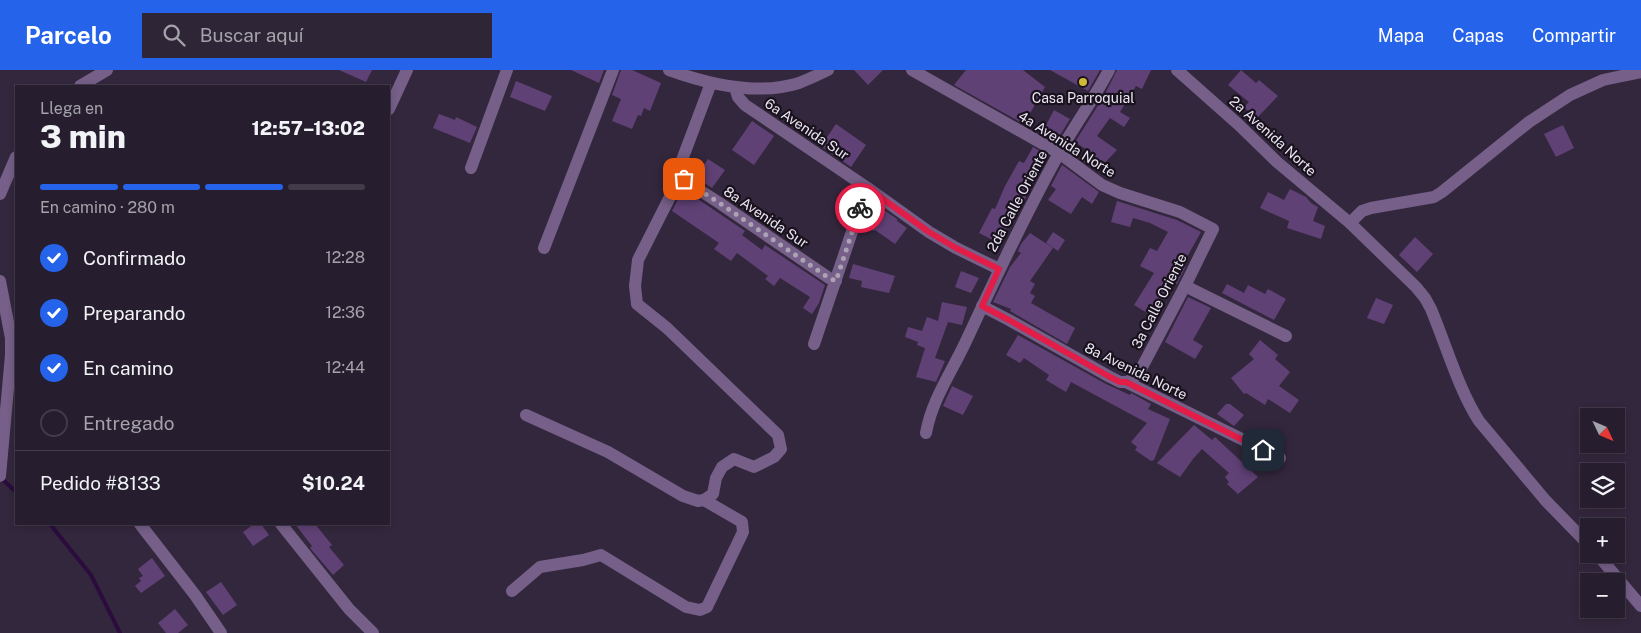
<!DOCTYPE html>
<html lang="es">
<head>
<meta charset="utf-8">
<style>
  body { margin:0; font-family:"Public Sans",sans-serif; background:#2e2636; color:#f1f3f6; height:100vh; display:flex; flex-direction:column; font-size:19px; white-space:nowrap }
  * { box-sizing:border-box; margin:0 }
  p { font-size:16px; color:#a4a2aa }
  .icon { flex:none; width:28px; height:28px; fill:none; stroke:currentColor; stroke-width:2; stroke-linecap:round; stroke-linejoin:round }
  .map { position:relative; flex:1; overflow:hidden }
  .side { position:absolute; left:15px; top:15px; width:375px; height:440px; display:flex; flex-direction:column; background:#261d2e; border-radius:0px; box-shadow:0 2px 8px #0003,0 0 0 1px #423b4a }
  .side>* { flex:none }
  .needle { width:32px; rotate:134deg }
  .controls { position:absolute; left:1580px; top:338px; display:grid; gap:10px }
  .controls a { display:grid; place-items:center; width:45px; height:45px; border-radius:0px; background:#261d2e; box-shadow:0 2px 8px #0003,0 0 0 1px #423b4a; font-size:25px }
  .pin { position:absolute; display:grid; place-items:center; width:42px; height:42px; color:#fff; margin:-21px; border-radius:10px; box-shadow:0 2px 8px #0006 }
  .courier { position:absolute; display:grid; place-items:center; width:50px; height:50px; margin:-25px; border:4px solid #e11d48; border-radius:50%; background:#fff; color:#222; box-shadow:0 1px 6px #0007 }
  .summary em { font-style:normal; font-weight:800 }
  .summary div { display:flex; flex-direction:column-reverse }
  .summary { display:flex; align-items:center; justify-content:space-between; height:85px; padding:0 25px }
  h1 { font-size:32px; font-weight:800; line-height:38px }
  .bar { display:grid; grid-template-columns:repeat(4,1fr); gap:8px 5px; align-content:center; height:60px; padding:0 25px }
  .bar i { height:6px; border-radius:4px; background:#423b4a }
  .bar .active { background:#2563eb }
  .bar p { grid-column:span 4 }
  .line { display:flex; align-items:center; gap:12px; padding:0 25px; border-top:1px solid #423b4a }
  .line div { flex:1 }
  ol { padding:0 25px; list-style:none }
  li { display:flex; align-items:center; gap:15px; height:55px }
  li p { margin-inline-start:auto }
  li .icon { padding:5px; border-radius:50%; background:#2563eb; color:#fff; stroke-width:4 }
  li:last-child { color:#a4a2aa }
  li i { width:28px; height:28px; border:2px solid #423b4a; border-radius:50% }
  header { display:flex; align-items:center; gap:30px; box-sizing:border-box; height:70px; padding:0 25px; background:#2563eb; color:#fff }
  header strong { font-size:24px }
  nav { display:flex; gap:28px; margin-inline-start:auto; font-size:18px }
  .search { width:350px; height:45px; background:#2e2636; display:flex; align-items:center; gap:12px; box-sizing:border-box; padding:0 18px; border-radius:0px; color:#a4a2aa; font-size:19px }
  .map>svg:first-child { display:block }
</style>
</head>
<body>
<header>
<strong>Parcelo</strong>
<div class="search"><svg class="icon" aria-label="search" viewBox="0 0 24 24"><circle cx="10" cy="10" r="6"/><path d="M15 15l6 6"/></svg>Buscar aquí</div>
<nav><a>Mapa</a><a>Capas</a><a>Compartir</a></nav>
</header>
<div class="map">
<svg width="1641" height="563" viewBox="0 0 1641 563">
  <rect width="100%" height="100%" fill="#33273d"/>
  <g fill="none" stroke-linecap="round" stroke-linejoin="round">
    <g stroke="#2b0c3d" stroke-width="4">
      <polyline points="1,408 16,422"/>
      <polyline points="50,454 91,505 120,563"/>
    </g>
  </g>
  <g fill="#604176">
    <polygon points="339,0 372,0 366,12"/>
    <polygon points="571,0 604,0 599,13"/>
    <polygon points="621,0 632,0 661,13 650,41 644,38 641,46 638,45 632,59 612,51 621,29 612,25"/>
    <polygon points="854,0 883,0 868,15"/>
    <polygon points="966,0 1023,0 1045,17 1024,54 954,15"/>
    <polygon points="1050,0 1100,0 1088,21"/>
    <polygon points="1117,0 1151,0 1142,19 1136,16 1120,42 1130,48 1124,57 1110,48 1097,66 1117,80 1097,101 1082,90 1090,82 1075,72 1104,26"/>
    <polygon points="1241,0 1256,13 1259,10 1278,26 1256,49 1244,37 1249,32 1228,15"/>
    <polygon points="516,11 552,26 545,41 510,27"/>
    <polygon points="1054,40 1070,49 1059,67 1044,59"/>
    <polygon points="439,44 455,50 456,47 477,57 470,73 433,58"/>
    <polygon points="752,51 774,66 754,95 732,80"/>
    <polygon points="836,54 866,75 851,97 821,76"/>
    <polygon points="1563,55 1574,78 1556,87 1544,64"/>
    <polygon points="1033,77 1048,86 1014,149 1012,148 999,173 979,163 992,138 995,139 1005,116 1019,91 1024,93"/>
    <polygon points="708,89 725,100 712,118 695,107"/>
    <polygon points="1062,95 1099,122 1092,134 1082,127 1071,144 1048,130 1056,119 1051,116"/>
    <polygon points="683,119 745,161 742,165 762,180 765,175 825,215 819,233 812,244 803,238 810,227 780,208 774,216 765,209 768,206 737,183 731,191 714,179 719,173 672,141"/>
    <polygon points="1290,119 1306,127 1311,133 1318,137 1313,151 1325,156 1321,169 1287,158 1289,151 1260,138 1268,122 1284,130"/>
    <polygon points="1117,131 1177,150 1201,162 1183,194 1186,196 1177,214 1173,212 1152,246 1134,235 1154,203 1140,196 1150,178 1157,181 1168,162 1150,153 1133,148 1130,157 1111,152"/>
    <polygon points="875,134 897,149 897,151 907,158 895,174 875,160 874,161 864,155 871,145 869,144"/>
    <polygon points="1053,162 1065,170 1058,181 1046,173"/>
    <polygon points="1030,163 1053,178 1030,211 1035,214 1030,223 1035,226 1031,233 1075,258 1067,274 1010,241 1011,239 993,232 1010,197 1021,183 1018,181 1021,174"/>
    <polygon points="1415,167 1433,184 1417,202 1399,185"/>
    <polygon points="853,194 895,206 889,223 861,217 862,211 849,208"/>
    <polygon points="961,201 979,208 971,223 955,217"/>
    <polygon points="1227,214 1244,223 1248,215 1265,224 1268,219 1286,229 1274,250 1222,223"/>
    <polygon points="1188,227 1211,238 1193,270 1203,276 1195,289 1165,272"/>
    <polygon points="1376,228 1393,235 1384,254 1367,248"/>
    <polygon points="942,232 967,237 962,255 948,252 935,288 945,291 936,312 916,307 925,278 917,275 918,272 905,267 908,257 922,261 927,247 938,251"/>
    <polygon points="1018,265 1106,314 1130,325 1131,323 1151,334 1148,339 1170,349 1154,390 1151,391 1135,380 1137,377 1131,372 1147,353 1071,312 1066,322 1046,310 1049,305 1024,288 1020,293 1006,285"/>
    <polygon points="1260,270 1278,285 1275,289 1290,302 1279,316 1299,330 1290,343 1268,329 1265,335 1246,323 1244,324 1231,308 1254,289 1249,284"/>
    <polygon points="952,316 973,326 963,345 943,336"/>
    <polygon points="1226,334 1230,334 1244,345 1234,356 1217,344"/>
    <polygon points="1194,355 1212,370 1215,367 1258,407 1238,424 1227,414 1229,412 1225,407 1229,403 1202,379 1193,389 1180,407 1157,393"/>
    <polygon points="254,454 261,454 269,465 253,476 243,462"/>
    <polygon points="295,454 315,454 332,475 329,477 344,495 333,505 310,478 312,476"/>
    <polygon points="152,488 165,506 141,523 135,516 141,511 139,508 143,506 138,499"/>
    <polygon points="221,512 237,535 223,545 206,522"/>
    <polygon points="175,539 188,555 178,563 166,563 158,553"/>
  </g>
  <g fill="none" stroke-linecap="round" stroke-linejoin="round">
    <g stroke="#765f88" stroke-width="12">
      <path d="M 669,0 C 708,14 758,26 799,13 C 809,9 818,5 828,0"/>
      <polyline points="912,0 1059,83 1102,115 1120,123 1180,142 1213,159 1185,216 1141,299 1132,310 1126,312"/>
      <path d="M 1177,0 L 1239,55 L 1277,92 L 1350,153 L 1416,217 L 1425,228 L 1431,239 C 1446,275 1459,320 1479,351 L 1546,431 L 1589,475"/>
      <polyline points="80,16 107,0"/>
      <polyline points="735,17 738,27 745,35 869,119 929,162 956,178 999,199"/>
      <polyline points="389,39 407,0"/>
      <polyline points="471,98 507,0"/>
      <polyline points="681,105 690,114 718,132 829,208 836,211"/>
      <polyline points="681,105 682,90 711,13"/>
      <polyline points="0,124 16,87"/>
      <polyline points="1350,153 1362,141 1371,138 1434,127 1442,122 1529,52 1570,25 1603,10 1641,2"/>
      <polyline points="544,178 613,0"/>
      <polyline points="0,211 11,268 11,285 0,406"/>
      <polyline points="1185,216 1286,266"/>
      <polyline points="982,236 1009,250 1110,307 1120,312 1126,312 1280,388"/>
      <polyline points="814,274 862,132 869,119"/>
      <polyline points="526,345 608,382 683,426 698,431 704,430 713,424 716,408 722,397 734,389 754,397 774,387 781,379 778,365 667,258 637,234 635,216 638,190 681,105"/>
      <path d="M 926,363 C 932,329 953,300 967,269 C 996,207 1025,145 1058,85 C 1074,56 1094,29 1109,0"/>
      <polyline points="140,454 195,525 221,563"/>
      <polyline points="281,454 349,539 373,563"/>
      <polyline points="1597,484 1641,536"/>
      <polyline points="512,521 540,497 583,490 601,485 686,537 700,540 707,537 743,462 742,452 704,430"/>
    </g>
  </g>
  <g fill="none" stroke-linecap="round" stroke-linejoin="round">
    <polyline stroke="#aba2b3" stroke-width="5" stroke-dasharray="0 9" points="684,109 690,114 718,132 829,208 836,211 860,138"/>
    <polyline stroke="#e11d48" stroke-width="6" points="860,138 869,119 929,162 956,178 999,199 982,236 1009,250 1110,307 1120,312 1126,312 1263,380"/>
  </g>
  <circle fill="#ceb938" stroke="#18121d" stroke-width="2" cx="1083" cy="12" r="5"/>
  <g text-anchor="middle" stroke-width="4.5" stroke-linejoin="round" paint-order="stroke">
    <g font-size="14" fill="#ece4f3" stroke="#18121d">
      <text x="1083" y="33">Casa Parroquial</text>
    </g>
    <g font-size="14" fill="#ece4f3" stroke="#18121d">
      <text transform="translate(807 59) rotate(34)" y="5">6a Avenida Sur</text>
      <text transform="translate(1273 66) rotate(42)" y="5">2a Avenida Norte</text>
      <text transform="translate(1067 74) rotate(32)" y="5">4a Avenida Norte</text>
      <text transform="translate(1017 131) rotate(-62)" y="5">2da Calle Oriente</text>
      <text transform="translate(766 147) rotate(34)" y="5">8a Avenida Sur</text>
      <text transform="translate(1159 231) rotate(-63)" y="5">3a Calle Oriente</text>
      <text transform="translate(1136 301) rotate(26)" y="5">8a Avenida Norte</text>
    </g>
  </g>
</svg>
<div class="controls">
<a><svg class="needle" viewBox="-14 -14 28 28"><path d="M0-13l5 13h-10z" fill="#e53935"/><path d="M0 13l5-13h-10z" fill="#a4a2aa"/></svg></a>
<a><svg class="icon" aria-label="layers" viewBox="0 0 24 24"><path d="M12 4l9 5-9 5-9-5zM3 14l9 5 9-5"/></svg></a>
<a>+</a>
<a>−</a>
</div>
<div class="pin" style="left:684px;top:109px;background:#ea580c"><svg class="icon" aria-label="bag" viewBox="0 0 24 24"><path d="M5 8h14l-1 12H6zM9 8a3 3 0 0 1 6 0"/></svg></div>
<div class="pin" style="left:1263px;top:380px;background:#1f2937"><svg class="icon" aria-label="home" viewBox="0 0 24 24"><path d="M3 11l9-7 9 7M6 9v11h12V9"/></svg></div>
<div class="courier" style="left:860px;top:138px"><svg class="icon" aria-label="bike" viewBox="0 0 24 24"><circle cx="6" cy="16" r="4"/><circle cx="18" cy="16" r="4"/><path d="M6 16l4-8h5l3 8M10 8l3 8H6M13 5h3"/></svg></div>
<section class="side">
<div class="summary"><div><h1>3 min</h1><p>Llega en</p></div><em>12:57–13:02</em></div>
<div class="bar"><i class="active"></i><i class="active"></i><i class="active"></i><i></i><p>En camino · 280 m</p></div>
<ol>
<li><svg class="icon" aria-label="check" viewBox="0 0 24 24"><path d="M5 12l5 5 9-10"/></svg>Confirmado<p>12:28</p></li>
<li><svg class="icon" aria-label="check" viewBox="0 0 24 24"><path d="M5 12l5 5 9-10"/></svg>Preparando<p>12:36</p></li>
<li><svg class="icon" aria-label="check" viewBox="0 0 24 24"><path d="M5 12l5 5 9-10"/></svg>En camino<p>12:44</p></li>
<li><i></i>Entregado</li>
</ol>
<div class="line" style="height:65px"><div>Pedido #8133</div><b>$10.24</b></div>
</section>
</div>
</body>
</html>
